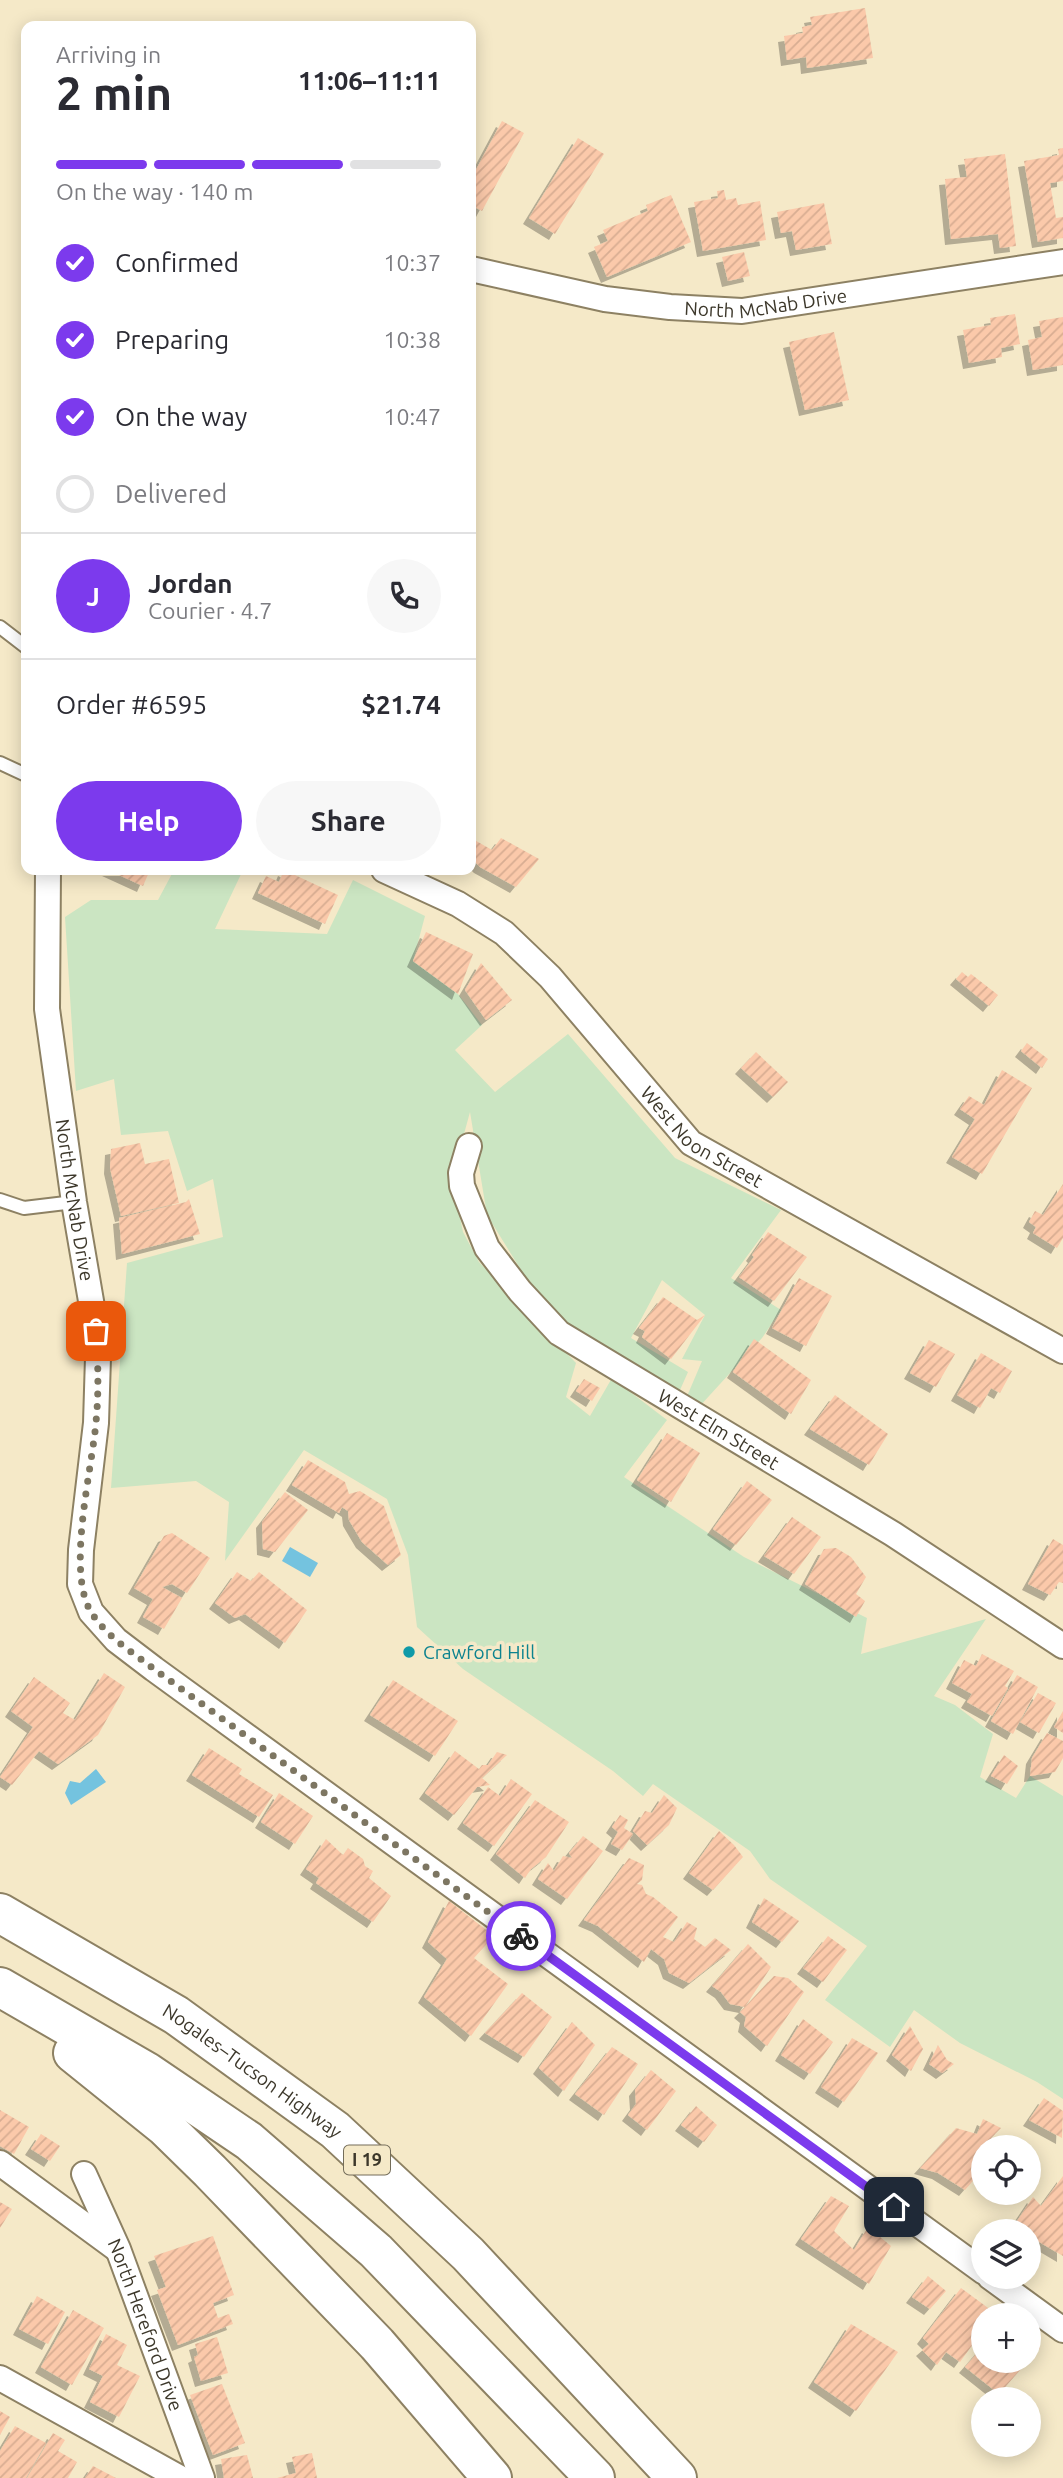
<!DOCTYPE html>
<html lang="en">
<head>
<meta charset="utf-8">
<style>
  body { margin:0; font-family:Ubuntu,sans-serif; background:#f7f7f7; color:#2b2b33; height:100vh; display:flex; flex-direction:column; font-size:26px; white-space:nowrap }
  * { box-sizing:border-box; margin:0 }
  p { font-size:23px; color:#7c7c81 }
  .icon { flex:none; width:38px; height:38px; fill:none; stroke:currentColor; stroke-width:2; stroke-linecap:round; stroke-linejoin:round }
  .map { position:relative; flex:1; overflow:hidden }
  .sheet { position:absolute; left:21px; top:21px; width:455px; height:854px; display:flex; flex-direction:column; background:#fff; border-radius:14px; box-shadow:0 4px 18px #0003 }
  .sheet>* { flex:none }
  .tools { position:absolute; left:971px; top:2135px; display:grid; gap:14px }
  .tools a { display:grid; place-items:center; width:70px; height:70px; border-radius:50%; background:#fff; box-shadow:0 4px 18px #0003; font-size:35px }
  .pin { position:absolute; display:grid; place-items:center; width:60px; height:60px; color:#fff; margin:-30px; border-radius:14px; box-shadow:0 4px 10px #0006 }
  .courier { position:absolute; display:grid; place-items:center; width:70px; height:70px; margin:-35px; border:5px solid #7c3aed; border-radius:50%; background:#fff; color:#222; box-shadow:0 2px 9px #0007 }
  .headline em { font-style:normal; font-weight:700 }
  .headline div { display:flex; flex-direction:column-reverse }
  .headline { display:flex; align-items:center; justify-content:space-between; height:119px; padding:0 35px }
  h1 { font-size:46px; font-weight:700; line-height:52px }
  .bar { display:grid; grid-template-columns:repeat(4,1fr); gap:10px 7px; align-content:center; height:84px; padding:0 35px }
  .bar i { height:9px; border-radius:5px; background:#e1e1e2 }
  .bar .active { background:#7c3aed }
  .bar p { grid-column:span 4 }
  .line { display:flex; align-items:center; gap:18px; padding:0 35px; border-top:2px solid #e1e1e2 }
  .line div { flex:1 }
  .round { display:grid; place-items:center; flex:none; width:74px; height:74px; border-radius:37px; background:#f7f7f7 }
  ol { padding:0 35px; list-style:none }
  li { display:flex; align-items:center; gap:21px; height:77px }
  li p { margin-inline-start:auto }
  li .icon { padding:7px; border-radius:50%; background:#7c3aed; color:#fff; stroke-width:4 }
  li:last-child { color:#7c7c81 }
  li i { width:38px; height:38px; border:4px solid #e1e1e2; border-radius:50% }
  .cta { display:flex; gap:14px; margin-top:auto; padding:14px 35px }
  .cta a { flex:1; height:80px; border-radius:42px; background:#7c3aed; color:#fff; font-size:28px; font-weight:700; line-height:80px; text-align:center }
  .cta a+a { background:#f7f7f7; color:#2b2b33 }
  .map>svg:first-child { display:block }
</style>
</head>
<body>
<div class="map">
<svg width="1063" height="2478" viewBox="0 0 1063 2478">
  <defs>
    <pattern id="building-hatch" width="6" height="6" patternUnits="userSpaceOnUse" patternTransform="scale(1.75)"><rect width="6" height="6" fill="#fbc9aa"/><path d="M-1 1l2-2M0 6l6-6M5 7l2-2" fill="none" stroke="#d8ad92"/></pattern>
    <filter id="shadow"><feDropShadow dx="-6" dy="6" stdDeviation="0" flood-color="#0004"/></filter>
  </defs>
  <rect width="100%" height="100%" fill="#f5e9c8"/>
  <polygon fill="#cbe5c2" points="174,870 243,870 215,929 327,934 353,880 425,916 413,961 458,994 482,1025 455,1050 495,1092 568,1034 675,1158 781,1210 731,1278 781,1310 762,1338 699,1407 685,1401 702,1361 682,1359 705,1315 662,1280 631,1338 688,1372 680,1390 565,1324 524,1275 487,1215 470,1112 452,1178 463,1232 479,1262 576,1363 566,1397 590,1416 612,1378 667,1420 624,1477 744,1557 867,1618 861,1654 986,1619 934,1696 955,1705 993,1734 980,1777 1016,1798 1030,1776 1063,1796 1063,2099 1037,2082 960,2043 914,2010 890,2047 825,2000 867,1946 770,1879 750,1851 653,1784 643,1796 613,1771 463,1669 417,1627 408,1555 387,1499 304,1450 225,1561 229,1502 196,1481 111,1488 127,1263 223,1237 213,1179 187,1191 168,1131 121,1135 114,1079 76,1091 65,917 91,900 158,900"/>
  <g fill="#74c3df">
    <polygon points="290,1547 318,1563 310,1577 282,1561"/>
    <polygon points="96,1769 106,1782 71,1805 65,1793 70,1781 80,1783"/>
  </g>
  <g fill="url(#building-hatch)" filter="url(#shadow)">
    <polygon points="865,8 873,58 807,68 806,57 787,60 784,36 803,33 802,27 812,25 810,17"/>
    <polygon points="502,121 524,133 482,211 471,205 471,179"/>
    <polygon points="578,138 604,154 555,234 529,218"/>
    <polygon points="1063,148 1063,181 1050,183 1056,218 1063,217 1063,238 1038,242 1024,161 1059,155 1058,149"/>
    <polygon points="1005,154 1016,246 1000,248 998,234 951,239 945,179 967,177 964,159"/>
    <polygon points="724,190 726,200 736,198 738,205 760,201 766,240 703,251 694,202 718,198 717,191"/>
    <polygon points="671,195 691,242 607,277 594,247 608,241 603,230 648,211 646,205"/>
    <polygon points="824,203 832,244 796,250 792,231 781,233 777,212"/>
    <polygon points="744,252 750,276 728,281 722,257"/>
    <polygon points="1015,314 1020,344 1001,348 1002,357 969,363 963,330 991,325 990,318"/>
    <polygon points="1063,317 1063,365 1033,370 1028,340 1042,337 1039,321"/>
    <polygon points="834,332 849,400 805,410 789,342"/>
    <polygon points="471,838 492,850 501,838 539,859 516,887 480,867 471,858"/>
    <polygon points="108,870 150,870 143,886"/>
    <polygon points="284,870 338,895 325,924 258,893 266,876 279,882"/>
    <polygon points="426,932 473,954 458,994 413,961"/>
    <polygon points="481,963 512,1000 486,1020 465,990"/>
    <polygon points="962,972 968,977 971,974 998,995 989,1006 956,979"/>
    <polygon points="1027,1043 1048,1059 1042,1068 1021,1051"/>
    <polygon points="756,1052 788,1082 773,1097 741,1068"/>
    <polygon points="1002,1070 1032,1088 982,1174 952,1157 975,1119 960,1109 969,1096 984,1105"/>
    <polygon points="140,1143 145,1164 169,1159 179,1203 121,1216 110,1168 111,1149"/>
    <polygon points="1063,1184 1063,1238 1057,1248 1033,1233 1036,1227 1029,1222 1035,1211 1043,1215"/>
    <polygon points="189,1199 200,1234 122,1254 119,1218 186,1202"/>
    <polygon points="768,1232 807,1257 774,1301 739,1277 754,1257 752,1255"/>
    <polygon points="799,1278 832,1296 806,1346 772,1328"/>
    <polygon points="663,1297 697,1320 705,1315 671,1359 642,1337 645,1331 639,1328"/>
    <polygon points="754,1339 811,1380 791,1414 733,1372"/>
    <polygon points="929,1340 955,1354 936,1387 910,1373"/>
    <polygon points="981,1353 1012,1371 1000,1393 991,1388 980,1408 957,1395"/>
    <polygon points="584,1379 600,1388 592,1401 576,1391"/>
    <polygon points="835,1395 888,1434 869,1465 810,1429"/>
    <polygon points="667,1433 700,1453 671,1502 637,1480"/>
    <polygon points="308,1460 345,1482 349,1494 360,1491 384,1506 401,1555 388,1565 362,1542 349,1520 348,1511 342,1507 339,1513 292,1485"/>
    <polygon points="747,1481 772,1500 736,1545 713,1529"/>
    <polygon points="285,1492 308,1510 275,1552 263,1549 262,1522"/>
    <polygon points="792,1517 821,1537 794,1574 764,1556"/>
    <polygon points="172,1533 210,1558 187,1593 172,1584 162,1587 182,1598 164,1629 143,1617 153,1599 134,1588 164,1536"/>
    <polygon points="1053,1539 1063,1545 1063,1583 1059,1582 1050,1595 1028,1584"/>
    <polygon points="836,1548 851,1557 866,1577 856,1594 865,1601 856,1617 805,1584 824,1549"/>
    <polygon points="237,1572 251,1581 259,1572 307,1610 285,1643 245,1614 235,1618 215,1603"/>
    <polygon points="982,1654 1014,1671 1005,1686 1008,1688 992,1716 967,1702 972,1694 952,1683 964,1660 976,1666"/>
    <polygon points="104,1673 125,1687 98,1735 58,1764 39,1751 12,1785 0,1777 33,1727 11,1711 34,1677 70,1703 63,1713 75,1720"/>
    <polygon points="1017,1675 1038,1687 1013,1734 991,1721"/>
    <polygon points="393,1680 458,1721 435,1756 370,1715"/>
    <polygon points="1038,1693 1056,1703 1039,1733 1020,1722"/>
    <polygon points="1063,1711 1063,1733 1054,1727"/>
    <polygon points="1047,1733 1063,1741 1063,1758 1055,1772 1030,1776 1032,1758"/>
    <polygon points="209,1748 242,1769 239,1774 273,1795 259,1817 192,1775"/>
    <polygon points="455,1751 479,1769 482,1765 488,1765 497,1752 507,1755 482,1778 490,1785 477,1787 454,1815 425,1793"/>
    <polygon points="1004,1755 1018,1766 1007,1784 991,1776"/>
    <polygon points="511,1779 532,1794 494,1846 463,1823 488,1787 500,1796"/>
    <polygon points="279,1793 313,1816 295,1844 261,1822"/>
    <polygon points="664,1795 677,1808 669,1825 647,1845 633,1831 645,1811 652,1813"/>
    <polygon points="535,1800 569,1822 546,1857 531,1869 525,1878 496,1854"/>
    <polygon points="620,1815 628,1820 624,1828 633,1834 622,1850 611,1844 618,1832 612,1827"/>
    <polygon points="719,1831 734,1845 743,1857 713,1890 689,1873"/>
    <polygon points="583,1836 603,1851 567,1899 538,1879 548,1863 554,1871 563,1856 572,1858 569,1853"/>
    <polygon points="326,1839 343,1855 348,1848 363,1859 365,1866 373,1871 369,1878 391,1896 373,1922 316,1883 319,1878 306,1869"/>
    <polygon points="629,1858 644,1865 642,1880 637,1884 642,1885 646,1894 653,1897 678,1917 663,1937 674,1942 687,1922 697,1928 694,1939 705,1947 715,1938 731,1950 689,1983 669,1973 664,1959 651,1949 644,1962 598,1926 584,1920"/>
    <polygon points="764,1898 799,1921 782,1942 752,1922"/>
    <polygon points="449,1901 494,1936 474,1958 508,1984 471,2036 424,1997 447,1959 428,1942"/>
    <polygon points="828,1936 847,1950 823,1982 803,1968"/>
    <polygon points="748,1944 771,1967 745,2007 774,1976 788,1978 804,1992 767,2046 744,2026 746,2017 740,2012 745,2007 730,2004 721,1992 712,1986"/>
    <polygon points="522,1993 552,2017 524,2057 485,2033"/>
    <polygon points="803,2019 833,2042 810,2074 781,2055"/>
    <polygon points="572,2022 595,2045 564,2091 539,2068"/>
    <polygon points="910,2026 923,2049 911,2071 892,2055"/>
    <polygon points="852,2038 878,2053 844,2102 821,2087"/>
    <polygon points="938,2045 947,2060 954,2064 942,2073 929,2064"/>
    <polygon points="612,2047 638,2064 604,2115 575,2094"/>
    <polygon points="651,2070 676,2091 647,2130 628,2115 636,2104 635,2090"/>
    <polygon points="1044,2098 1063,2111 1062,2138 1029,2120"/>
    <polygon points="696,2106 717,2125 704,2142 681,2125"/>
    <polygon points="0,2110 29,2127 14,2154 0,2146"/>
    <polygon points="983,2119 1001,2128 991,2138 999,2147 984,2147 984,2168 965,2190 938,2173 920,2168 956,2128 977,2134"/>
    <polygon points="41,2134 60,2146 50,2161 31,2149"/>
    <polygon points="1063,2176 1063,2256 1029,2236 1032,2230 1017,2221 1033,2197 1041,2206"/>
    <polygon points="831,2196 849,2206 834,2231 854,2250 868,2227 891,2246 869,2284 801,2239"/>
    <polygon points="0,2202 12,2209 0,2228"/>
    <polygon points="213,2236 234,2295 213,2303 218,2318 229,2314 233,2324 178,2345 157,2290 166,2287 154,2256"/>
    <polygon points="928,2276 946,2291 930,2309 912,2297"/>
    <polygon points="961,2288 995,2313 994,2315 984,2315 984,2329 960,2362 946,2352 937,2365 922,2350 929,2344 923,2338"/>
    <polygon points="37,2296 65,2312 48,2344 19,2329"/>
    <polygon points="73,2310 104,2328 72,2385 41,2367"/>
    <polygon points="851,2324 898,2352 856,2411 814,2382"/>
    <polygon points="106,2334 127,2345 117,2365 140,2376 119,2417 90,2402 103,2376 89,2369"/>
    <polygon points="217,2337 228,2373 201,2381 194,2357 198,2355 195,2344"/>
    <polygon points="1029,2340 1040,2348 1029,2360"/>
    <polygon points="984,2345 984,2361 1028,2361 999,2394 965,2367"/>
    <polygon points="222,2384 245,2443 213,2455 190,2395"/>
    <polygon points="0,2411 10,2417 0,2435"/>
    <polygon points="15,2426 46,2443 26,2478 0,2478 0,2451"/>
    <polygon points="53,2433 65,2440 58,2451 77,2462 68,2478 27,2478"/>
    <polygon points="312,2453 317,2478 277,2478 296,2473 292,2457"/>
    <polygon points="247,2455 253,2478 224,2478 221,2459"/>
    <polygon points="93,2466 116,2478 85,2478"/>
  </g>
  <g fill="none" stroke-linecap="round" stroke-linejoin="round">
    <defs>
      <g id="lane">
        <polyline points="0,627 26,647"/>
        <polyline points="0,763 26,775"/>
        <polyline points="0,1200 24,1208 74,1202"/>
      </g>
      <g id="street">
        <path id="s1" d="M 471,269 L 605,299 L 670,307 L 742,311 L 1063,262"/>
        <path id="s2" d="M 48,870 L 47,1009 L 74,1202 L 96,1330 L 98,1357 L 96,1423 L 81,1550 L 80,1584 L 91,1612 L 116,1640 L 154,1669 L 984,2272"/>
        <path id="s3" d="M 384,870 L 458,904 L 504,933 L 550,977 L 691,1143 L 1063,1351"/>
        <path id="s4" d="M 469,1146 L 461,1173 L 462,1186 L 487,1248 L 520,1291 L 559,1333 L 893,1534 L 1063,1646"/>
        <polyline points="0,2163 117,2249"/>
        <path id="s5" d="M 84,2174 L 118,2249 L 202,2478"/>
        <polyline points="990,2277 1063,2330"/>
        <polyline points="0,2378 180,2478"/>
      </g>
      <g id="highway">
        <path id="s6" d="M 0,1913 L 176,2015 L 335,2130 L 468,2254 L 677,2478"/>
        <polyline points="0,1987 147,2072 249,2141 376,2251 595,2478"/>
        <polyline points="73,2053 165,2127 210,2171 377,2344 492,2478"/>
      </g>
    </defs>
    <use href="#lane" stroke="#8d8163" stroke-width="16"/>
    <use href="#street" stroke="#8d8163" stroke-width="28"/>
    <use href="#highway" stroke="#8d8163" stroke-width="42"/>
    <use href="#lane" stroke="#fff" stroke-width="12"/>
    <use href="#street" stroke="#fff" stroke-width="24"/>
    <use href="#highway" stroke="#fff" stroke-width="38"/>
  </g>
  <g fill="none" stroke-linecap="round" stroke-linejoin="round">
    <path stroke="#7d7662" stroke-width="7" stroke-dasharray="0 12.6" d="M 96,1331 C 98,1361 99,1391 96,1422 C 92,1470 66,1571 91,1612 C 106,1636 132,1652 154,1669 L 521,1936"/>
    <polyline stroke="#7c3aed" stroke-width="9" points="521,1936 894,2207"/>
  </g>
  <circle fill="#0f9aa8" stroke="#f5e9c8" stroke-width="2.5" cx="409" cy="1652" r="7"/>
  <g text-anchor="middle" stroke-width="7" stroke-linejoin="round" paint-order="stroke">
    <rect fill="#f5e9c8" stroke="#746d5a" stroke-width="2" x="344" y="2145.5" width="46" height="29" rx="5"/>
    <g font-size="18" font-weight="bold" fill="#3d382b">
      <text x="367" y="2166">I 19</text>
    </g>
    <g font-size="19" fill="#3d382b" stroke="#f5e9c8">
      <text dy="7" stroke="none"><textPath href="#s1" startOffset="299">North McNab Drive</textPath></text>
      <text dy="7" stroke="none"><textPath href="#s3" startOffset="422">West Noon Street</textPath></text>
      <text dy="7" stroke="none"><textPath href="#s2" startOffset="332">North McNab Drive</textPath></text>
      <text dy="7" stroke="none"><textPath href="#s4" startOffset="406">West Elm Street</textPath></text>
      <text dy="7" stroke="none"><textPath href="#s6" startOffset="298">Nogales–Tucson Highway</textPath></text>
      <text dy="7" stroke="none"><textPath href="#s5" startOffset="163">North Hereford Drive</textPath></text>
    </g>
    <g font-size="19" fill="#0d838f" stroke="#f5e9c8" text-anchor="start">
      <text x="423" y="1659">Crawford Hill</text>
    </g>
  </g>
</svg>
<div class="tools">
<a><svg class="icon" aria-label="locate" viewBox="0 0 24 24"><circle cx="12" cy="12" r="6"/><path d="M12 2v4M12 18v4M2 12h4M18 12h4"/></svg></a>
<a><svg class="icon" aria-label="layers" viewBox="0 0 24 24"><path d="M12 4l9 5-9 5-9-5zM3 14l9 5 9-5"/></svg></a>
<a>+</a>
<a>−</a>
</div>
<div class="pin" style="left:96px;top:1331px;background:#ea580c"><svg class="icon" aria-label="bag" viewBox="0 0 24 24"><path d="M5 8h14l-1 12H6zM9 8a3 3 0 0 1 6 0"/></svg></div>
<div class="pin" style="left:894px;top:2207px;background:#1f2937"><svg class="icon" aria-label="home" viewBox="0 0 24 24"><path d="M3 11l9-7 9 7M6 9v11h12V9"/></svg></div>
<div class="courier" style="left:521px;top:1936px"><svg class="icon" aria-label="bike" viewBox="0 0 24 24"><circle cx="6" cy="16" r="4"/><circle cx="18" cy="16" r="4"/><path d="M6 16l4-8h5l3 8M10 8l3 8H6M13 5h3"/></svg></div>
<section class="sheet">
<div class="headline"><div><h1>2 min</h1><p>Arriving in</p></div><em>11:06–11:11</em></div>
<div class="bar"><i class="active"></i><i class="active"></i><i class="active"></i><i></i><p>On the way · 140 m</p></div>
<ol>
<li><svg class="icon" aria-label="check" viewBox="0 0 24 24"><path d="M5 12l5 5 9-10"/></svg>Confirmed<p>10:37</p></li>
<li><svg class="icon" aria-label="check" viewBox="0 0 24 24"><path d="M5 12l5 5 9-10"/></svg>Preparing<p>10:38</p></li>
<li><svg class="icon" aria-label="check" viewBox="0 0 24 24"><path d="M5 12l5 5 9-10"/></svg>On the way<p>10:47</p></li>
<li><i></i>Delivered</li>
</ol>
<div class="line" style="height:126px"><b class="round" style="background:#7c3aed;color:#fff">J</b><div><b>Jordan</b><p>Courier · 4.7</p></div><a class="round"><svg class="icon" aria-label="phone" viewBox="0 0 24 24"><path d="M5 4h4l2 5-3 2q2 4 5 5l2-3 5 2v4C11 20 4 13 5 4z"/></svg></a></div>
<div class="line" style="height:91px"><div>Order #6595</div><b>$21.74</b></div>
<div class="cta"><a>Help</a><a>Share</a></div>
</section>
</div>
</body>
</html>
